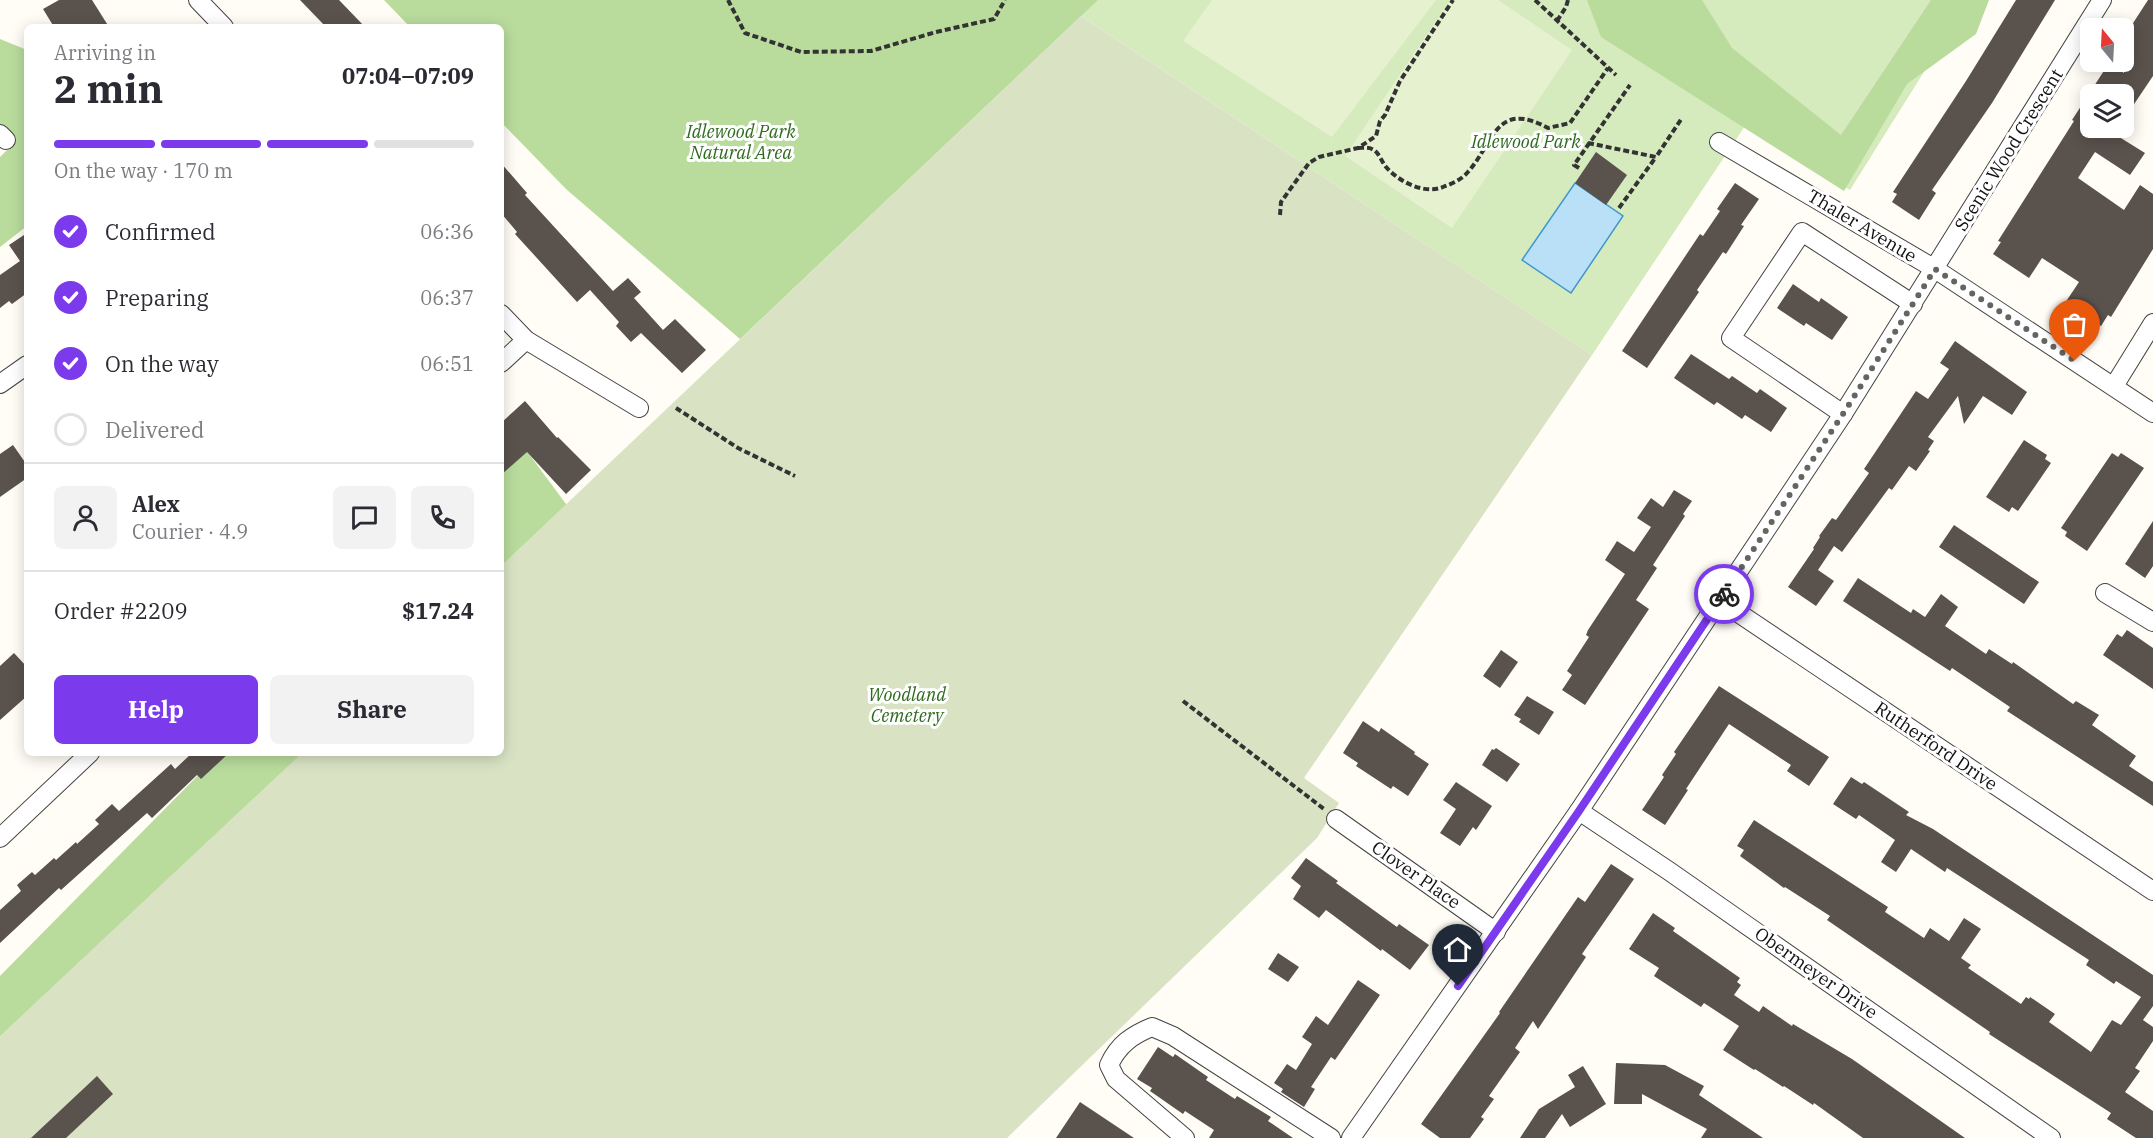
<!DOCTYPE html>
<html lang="en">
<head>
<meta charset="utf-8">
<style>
  body { margin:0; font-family:"IBM Plex Serif",serif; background:#f2f2f3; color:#2b2b33; height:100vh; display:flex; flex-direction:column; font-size:22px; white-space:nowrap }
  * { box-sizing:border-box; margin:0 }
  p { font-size:20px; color:#7c7c81 }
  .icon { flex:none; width:33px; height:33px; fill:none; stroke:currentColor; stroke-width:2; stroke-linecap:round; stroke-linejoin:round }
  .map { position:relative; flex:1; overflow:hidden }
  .sheet { position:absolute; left:24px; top:24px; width:480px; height:732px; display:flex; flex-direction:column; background:#fff; border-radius:9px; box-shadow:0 3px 15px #0003 }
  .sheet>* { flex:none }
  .needle { width:39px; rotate:342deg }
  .controls { position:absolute; left:2080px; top:18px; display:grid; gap:12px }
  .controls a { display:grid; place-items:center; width:54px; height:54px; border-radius:9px; background:#fff; box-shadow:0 3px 15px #0003; font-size:30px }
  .pin { position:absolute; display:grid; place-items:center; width:51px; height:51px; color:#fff; margin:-62px -26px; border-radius:50% 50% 50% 0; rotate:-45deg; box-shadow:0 0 6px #0007 }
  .pin .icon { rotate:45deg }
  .courier { position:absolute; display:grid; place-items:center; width:60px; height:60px; margin:-30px; border:4px solid #7c3aed; border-radius:50%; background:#fff; color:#222; box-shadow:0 2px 8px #0007 }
  .head em { font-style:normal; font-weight:700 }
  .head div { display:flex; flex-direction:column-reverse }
  .head { display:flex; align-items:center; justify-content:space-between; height:102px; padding:0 30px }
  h1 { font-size:39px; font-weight:700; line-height:45px }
  .bar { display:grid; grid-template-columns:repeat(4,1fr); gap:9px 6px; align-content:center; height:72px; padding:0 30px }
  .bar i { height:8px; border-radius:4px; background:#e1e1e2 }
  .bar .on { background:#7c3aed }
  .bar p { grid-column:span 4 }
  .line { display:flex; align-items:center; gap:15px; padding:0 30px; border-top:2px solid #e1e1e2 }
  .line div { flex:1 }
  .round { display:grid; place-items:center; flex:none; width:63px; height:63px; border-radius:9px; background:#f2f2f3 }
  ol { padding:0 30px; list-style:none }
  li { display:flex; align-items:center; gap:18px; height:66px }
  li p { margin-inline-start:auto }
  li .icon { padding:6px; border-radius:50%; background:#7c3aed; color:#fff; stroke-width:4 }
  li:last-child { color:#7c7c81 }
  li i { width:33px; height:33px; border:3px solid #e1e1e2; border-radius:50% }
  .action { display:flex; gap:12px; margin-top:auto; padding:12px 30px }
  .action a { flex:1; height:69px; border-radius:9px; background:#7c3aed; color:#fff; font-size:24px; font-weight:700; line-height:69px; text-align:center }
  .action a+a { background:#f2f2f3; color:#2b2b33 }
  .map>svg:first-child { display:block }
</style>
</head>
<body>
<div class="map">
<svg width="2153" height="1138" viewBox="0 0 2153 1138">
  <rect width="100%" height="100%" fill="#fffdf5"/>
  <polygon fill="#d5ebbd" points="416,0 1969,0 1850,190 1745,126 1592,355 1081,16 740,339 501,27"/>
  <g fill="#b9dc9c">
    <polygon points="384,0 1098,0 740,339 566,189 501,122 501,27 410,27"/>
    <polygon points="1587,0 1702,0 1732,48 1841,135 1931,0 1989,0 1976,34 1907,84 1844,191 1601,37"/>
    <polygon points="0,39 27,50 27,226 0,247 0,157 13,144 0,124"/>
    <polygon points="523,446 589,535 501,617 501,469"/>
    <polygon points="220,753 355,753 0,1138 0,976"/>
  </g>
  <polygon fill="#d9e3c4" points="1081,16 1592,355 1304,778 1339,803 1317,838 1007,1138 0,1138 0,1036 302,753 501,753 501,566"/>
  <g fill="#e6f2cf">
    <polygon points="1212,0 1436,0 1332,137 1183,41"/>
    <polygon points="1450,0 1498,0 1572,50 1452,228 1345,156"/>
  </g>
  <polygon fill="#b9e0f7" stroke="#3f96cf" stroke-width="1.5" points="1575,183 1623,216 1571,293 1522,260"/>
  <g fill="#5a524d">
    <polygon points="59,0 92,0 109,27 54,27 43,9"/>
    <polygon points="300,0 339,0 365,27 326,27"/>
    <polygon points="2016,0 2055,0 1992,103 1932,190 1936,193 1919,220 1892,202 1897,194 1893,192 1966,81"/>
    <polygon points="2148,0 2153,0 2153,76 2124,119 2124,94 2091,94 2091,128 2120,128 2116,135 2145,153 2130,175 2095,152 2078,178 2124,210 2140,185 2153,194 2153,249 2111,317 2108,315 2101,326 2065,303 2079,282 2042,258 2029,278 1993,254 2001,242 1998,241 2074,121 2072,120 2109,63 2124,73 2124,37"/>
    <polygon points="1596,152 1627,175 1606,205 1575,183"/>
    <polygon points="501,163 527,193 525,195 613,291 628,278 641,292 634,298 663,330 675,319 706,350 682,373 641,333 631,342 616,326 619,322 590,290 577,302 515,234 517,232 501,213"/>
    <polygon points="1735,183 1759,199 1741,225 1744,226 1726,254 1723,252 1697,290 1699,292 1647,368 1622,351 1700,234 1703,236 1720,211 1717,209"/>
    <polygon points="27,233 27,293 12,304 9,301 0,308 0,275 20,261 9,245"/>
    <polygon points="1793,284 1819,302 1821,298 1848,317 1832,340 1806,323 1804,326 1777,308"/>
    <polygon points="1955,341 2027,392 2012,415 1983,396 1964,424 1958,396 1928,437 1934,441 1928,450 1930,451 1916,471 1909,466 1892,490 1889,488 1842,552 1834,546 1818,570 1834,581 1816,606 1788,587 1814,549 1813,548 1820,537 1819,536 1832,518 1836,520 1869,473 1864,469 1916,391 1928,399 1949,369 1940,363"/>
    <polygon points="1691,354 1729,379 1732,376 1757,393 1760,389 1787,408 1771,432 1745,415 1742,419 1717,402 1714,405 1674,378"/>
    <polygon points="525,401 557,438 558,437 591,470 566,494 527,452 501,475 501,423"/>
    <polygon points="2024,440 2047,455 2045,459 2051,463 2018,511 2012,507 2009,512 1986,497"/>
    <polygon points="13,445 27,465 27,478 0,497 0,454"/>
    <polygon points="2112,453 2118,457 2121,453 2144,468 2087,551 2065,536 2067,532 2061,528"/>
    <polygon points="1674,490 1692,501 1683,514 1685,516 1653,565 1657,568 1636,600 1649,609 1585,705 1562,690 1572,675 1567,671 1589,637 1586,635 1588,630 1625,574 1605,560 1617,541 1634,552 1651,527 1637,518 1651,498 1663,507"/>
    <polygon points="2153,521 2153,566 2145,578 2125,564"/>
    <polygon points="1954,525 2039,582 2024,604 1939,547"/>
    <polygon points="1858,578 1911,613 1913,609 1925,617 1941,594 1958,607 1945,626 1986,654 1989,649 2012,664 2013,662 2073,704 2076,701 2099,715 2092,725 2136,756 2129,766 2153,782 2153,806 2007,711 2010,707 1952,668 1950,671 1843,601"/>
    <polygon points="2127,630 2153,648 2153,689 2103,655 2117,634 2122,637"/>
    <polygon points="1501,650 1518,662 1500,688 1483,676"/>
    <polygon points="14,653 27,667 27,696 0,720 0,666"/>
    <polygon points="1719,686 1829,757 1809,786 1787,771 1791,765 1729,724 1686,789 1688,790 1665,825 1642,810 1664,777 1662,775 1676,754 1674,752"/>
    <polygon points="1527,696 1554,712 1539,735 1519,722 1521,719 1514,715"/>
    <polygon points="1363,721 1379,732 1381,728 1415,752 1414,754 1429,764 1408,796 1393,786 1391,789 1356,766 1358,763 1343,753"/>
    <polygon points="1496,748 1520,764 1507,782 1482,765 1492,749 1494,750"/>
    <polygon points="192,753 229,753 201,779 197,775 152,818 147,813 61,890 59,888 0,943 0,910 21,891 17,885 32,872 35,875 54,858 56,860 76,842 77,844 99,824 95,820 112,804 119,811 171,764 175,769"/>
    <polygon points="1851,777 1862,784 1864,782 1909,812 1906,815 1933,829 2153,975 2153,1006 2143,1020 2153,1027 2153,1041 2135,1068 2140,1071 2125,1092 2153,1111 2153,1138 2136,1138 2107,1119 2111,1113 1989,1034 1990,1032 1827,920 1830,916 1785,887 1784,888 1740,856 1744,850 1737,846 1754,820 1888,907 1885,912 1924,938 1930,928 1949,941 1964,918 1981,929 1961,958 1971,965 1968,968 2021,1004 2026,997 2029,999 2030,997 2055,1014 2049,1022 2091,1052 2112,1020 2121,1025 2141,997 2116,981 2114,984 2086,965 2089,960 1947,868 1945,872 1911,849 1896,872 1881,862 1895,840 1859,815 1856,819 1833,804"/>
    <polygon points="1456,782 1492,806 1476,830 1473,827 1460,846 1440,833 1456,809 1443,800"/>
    <polygon points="1306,858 1338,881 1336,883 1397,927 1399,924 1429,945 1410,970 1382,949 1381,951 1326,910 1319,918 1293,899 1301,886 1291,878"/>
    <polygon points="1611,864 1634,879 1582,954 1586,957 1538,1029 1533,1021 1515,1048 1520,1052 1489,1096 1494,1099 1481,1117 1484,1119 1470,1138 1440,1138 1421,1124 1500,1013 1499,1012 1578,897 1585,902"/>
    <polygon points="1653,913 1675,928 1673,931 1740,978 1737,982 1741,985 1734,995 1759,1012 1763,1006 1792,1026 1793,1024 1852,1059 1965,1138 1863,1138 1814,1103 1813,1105 1784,1086 1783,1087 1755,1069 1754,1070 1723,1050 1739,1026 1704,1003 1701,1007 1654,976 1659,968 1629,949"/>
    <polygon points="1278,953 1299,967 1288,982 1268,969"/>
    <polygon points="1358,980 1380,995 1335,1060 1331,1057 1311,1087 1315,1089 1304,1107 1281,1092 1283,1089 1274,1083 1287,1064 1296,1070 1312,1044 1302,1037 1316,1016 1328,1025"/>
    <polygon points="1158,1047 1173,1057 1175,1054 1208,1077 1206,1080 1235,1099 1237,1096 1271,1117 1268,1121 1293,1138 1209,1138 1214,1130 1185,1111 1183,1114 1150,1091 1152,1088 1137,1079"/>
    <polygon points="1616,1063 1665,1065 1704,1086 1699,1095 1763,1138 1701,1138 1707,1129 1642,1094 1642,1104 1614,1104"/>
    <polygon points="1583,1066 1606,1104 1570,1127 1562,1114 1545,1138 1520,1138 1539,1109 1575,1087 1568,1075"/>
    <polygon points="97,1076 113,1094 66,1138 31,1138"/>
    <polygon points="1080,1102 1134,1138 1056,1138"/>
  </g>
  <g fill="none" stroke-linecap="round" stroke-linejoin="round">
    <defs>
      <g id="minor">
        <polyline points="198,0 224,27"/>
        <polyline points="0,134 6,140"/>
        <polyline points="1719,142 1935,269 2153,413"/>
        <polyline points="501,314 526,340 639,408"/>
        <polyline points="501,363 526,340"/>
        <polyline points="0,384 27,365"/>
        <polyline points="2114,386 2153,323"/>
        <polyline points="1843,414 1731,338 1802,232 1913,304"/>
        <polyline points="2105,593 2153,622"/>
        <polyline points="1719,600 2153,891"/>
        <polyline points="1579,811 1669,871 2051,1138"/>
        <polyline points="1336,819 1496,932"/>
        <polyline points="0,838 90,753"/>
        <path d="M 1185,1138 L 1116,1079 L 1109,1065 C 1118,1045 1132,1035 1152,1027 L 1173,1036 L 1331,1138"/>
        <polyline points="1351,1138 1579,811 1843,414 2102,0"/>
      </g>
    </defs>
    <use href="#minor" stroke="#444" stroke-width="20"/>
    <g stroke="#333" stroke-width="4" stroke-dasharray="6 3" stroke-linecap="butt">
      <polyline points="728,0 745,33 801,52 871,51 936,32 994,19 1005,0"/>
      <polyline points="1535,0 1616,75"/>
      <polyline points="1557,21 1566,7 1568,0"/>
      <polyline points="1588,143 1656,157 1682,118"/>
      <path d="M 1358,148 C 1363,148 1368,147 1372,149 C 1379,152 1381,161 1386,167 C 1398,181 1424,195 1443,187 C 1451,184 1461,180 1467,173 C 1494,144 1495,99 1548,128 L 1570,123 L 1608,68"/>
      <polyline points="1579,168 1574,165 1630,85"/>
      <polyline points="1619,208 1656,157"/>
      <polyline points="1280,215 1281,202 1309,163 1319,157 1358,148 1376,136 1380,121 1385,115 1400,81 1453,0"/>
      <polyline points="676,408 738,448 795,476"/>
      <polyline points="1183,701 1324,809"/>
    </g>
    <use href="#minor" stroke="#fff" stroke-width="18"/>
  </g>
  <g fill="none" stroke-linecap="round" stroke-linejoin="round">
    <polyline stroke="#646461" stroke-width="6" stroke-dasharray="0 10.8" points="1724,594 1843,414 1935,269 2075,361"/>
    <polyline stroke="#7c3aed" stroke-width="8" points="1458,986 1579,811 1724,594"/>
  </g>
  <g text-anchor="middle" stroke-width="6" stroke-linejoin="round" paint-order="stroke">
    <g font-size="18" font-style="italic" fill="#2f6b1f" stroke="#fff">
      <text x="741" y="138">Idlewood Park<tspan x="741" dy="21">Natural Area</tspan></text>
      <text x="1526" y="148">Idlewood Park</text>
      <text x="907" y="701">Woodland<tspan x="907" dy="21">Cemetery</tspan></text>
    </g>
    <g font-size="18" fill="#111" stroke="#fff">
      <text transform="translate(2009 150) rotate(-58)" y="6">Scenic Wood Crescent</text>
      <text transform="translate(1862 226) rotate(31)" y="6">Thaler Avenue</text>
      <text transform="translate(1936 746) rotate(34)" y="6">Rutherford Drive</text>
      <text transform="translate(1416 875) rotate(35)" y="6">Clover Place</text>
      <text transform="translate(1816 973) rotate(35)" y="6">Obermeyer Drive</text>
    </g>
  </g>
</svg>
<div class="controls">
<a><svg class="needle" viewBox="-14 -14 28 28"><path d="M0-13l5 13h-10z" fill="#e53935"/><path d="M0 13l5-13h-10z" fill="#7c7c81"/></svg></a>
<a><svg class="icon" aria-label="layers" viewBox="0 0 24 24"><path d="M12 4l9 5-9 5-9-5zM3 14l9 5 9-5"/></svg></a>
</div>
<div class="pin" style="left:2075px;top:361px;background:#ea580c"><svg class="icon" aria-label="bag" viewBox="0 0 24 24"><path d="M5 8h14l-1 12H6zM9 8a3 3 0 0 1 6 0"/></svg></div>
<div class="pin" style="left:1458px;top:986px;background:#1f2937"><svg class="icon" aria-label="home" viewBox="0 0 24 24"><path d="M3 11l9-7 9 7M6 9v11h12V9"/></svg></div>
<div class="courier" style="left:1724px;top:594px"><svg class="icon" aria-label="bike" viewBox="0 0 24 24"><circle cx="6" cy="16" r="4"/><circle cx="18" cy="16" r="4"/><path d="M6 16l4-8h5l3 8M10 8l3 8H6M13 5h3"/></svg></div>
<section class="sheet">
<div class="head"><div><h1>2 min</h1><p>Arriving in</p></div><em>07:04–07:09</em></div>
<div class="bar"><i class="on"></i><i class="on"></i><i class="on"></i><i></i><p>On the way · 170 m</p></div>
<ol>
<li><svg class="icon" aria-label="check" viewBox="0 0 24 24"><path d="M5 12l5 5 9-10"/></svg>Confirmed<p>06:36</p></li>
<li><svg class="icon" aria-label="check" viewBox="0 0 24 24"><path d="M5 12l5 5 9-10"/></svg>Preparing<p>06:37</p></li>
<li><svg class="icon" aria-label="check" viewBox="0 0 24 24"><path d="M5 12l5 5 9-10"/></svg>On the way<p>06:51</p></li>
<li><i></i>Delivered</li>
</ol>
<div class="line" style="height:108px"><a class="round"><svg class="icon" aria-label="person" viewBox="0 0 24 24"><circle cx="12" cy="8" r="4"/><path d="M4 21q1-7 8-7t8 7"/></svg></a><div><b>Alex</b><p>Courier · 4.9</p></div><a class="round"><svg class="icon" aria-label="chat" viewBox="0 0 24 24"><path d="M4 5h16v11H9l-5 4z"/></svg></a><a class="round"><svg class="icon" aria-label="phone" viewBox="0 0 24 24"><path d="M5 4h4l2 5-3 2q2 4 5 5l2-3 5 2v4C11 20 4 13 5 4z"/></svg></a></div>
<div class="line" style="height:78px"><div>Order #2209</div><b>$17.24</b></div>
<div class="action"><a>Help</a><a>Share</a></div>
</section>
</div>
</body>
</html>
